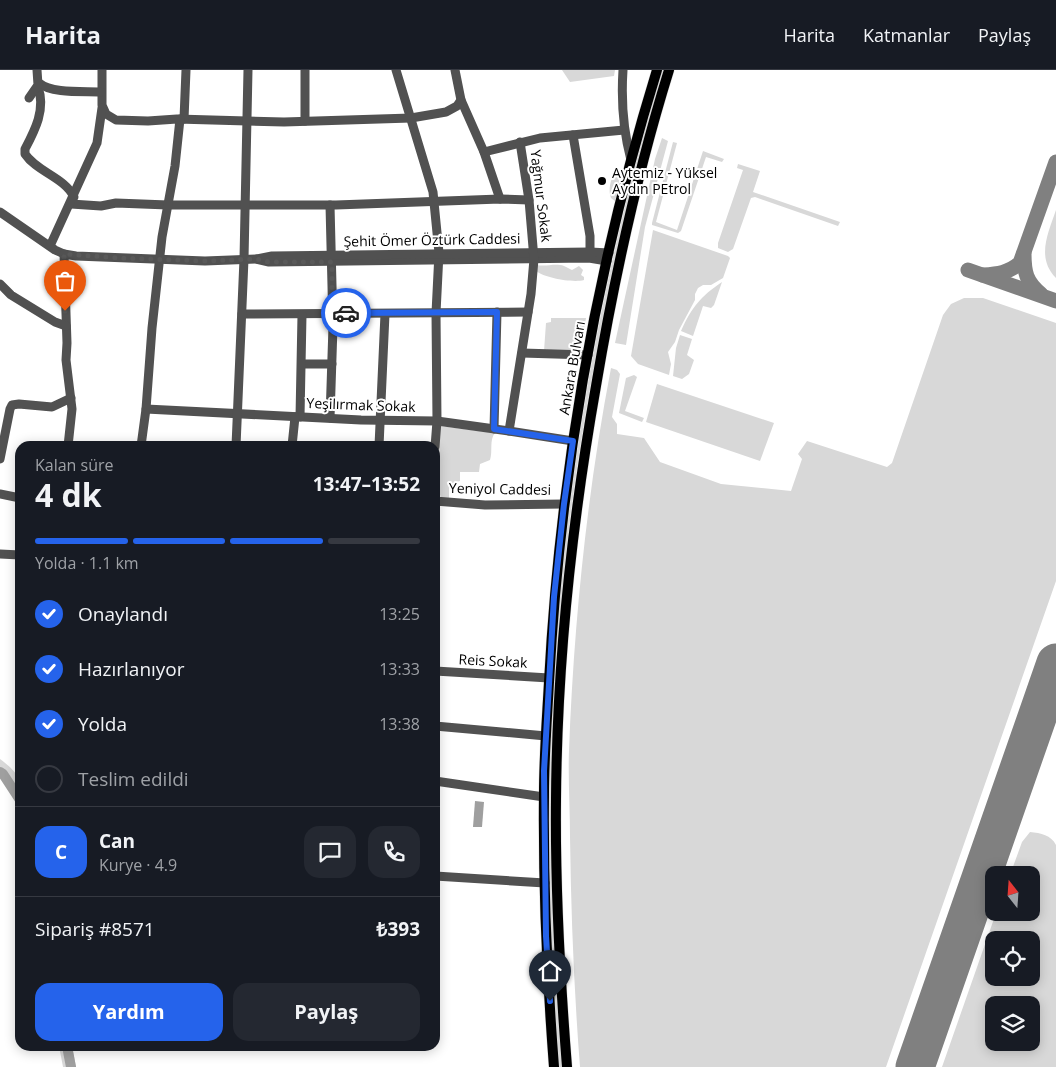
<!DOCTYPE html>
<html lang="tr">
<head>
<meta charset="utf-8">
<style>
  body { margin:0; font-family:"Open Sans",sans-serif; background:#242831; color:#f1f3f6; height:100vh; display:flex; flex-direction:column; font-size:19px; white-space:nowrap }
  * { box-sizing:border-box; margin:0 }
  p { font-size:16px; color:#9ea1a6 }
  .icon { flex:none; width:28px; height:28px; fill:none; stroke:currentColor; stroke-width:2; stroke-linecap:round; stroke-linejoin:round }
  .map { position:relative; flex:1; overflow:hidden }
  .details { position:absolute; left:15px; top:371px; width:425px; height:610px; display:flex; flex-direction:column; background:#171b24; border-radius:15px; box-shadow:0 2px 12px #0003 }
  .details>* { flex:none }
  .needle { width:32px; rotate:343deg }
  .buttons { position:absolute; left:985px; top:796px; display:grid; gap:10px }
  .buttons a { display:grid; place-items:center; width:55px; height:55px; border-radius:10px; background:#171b24; box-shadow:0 2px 12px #0003; font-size:25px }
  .pin { position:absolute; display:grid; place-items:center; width:42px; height:42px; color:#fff; margin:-51px -21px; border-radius:50% 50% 50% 0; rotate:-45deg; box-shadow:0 0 5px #0007 }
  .pin .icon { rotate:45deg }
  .courier { position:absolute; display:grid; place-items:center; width:50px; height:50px; margin:-25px; border:4px solid #2563eb; border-radius:50%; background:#fff; color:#222; box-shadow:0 1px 6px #0007 }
  .head em { font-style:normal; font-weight:700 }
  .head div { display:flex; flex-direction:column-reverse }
  .head { display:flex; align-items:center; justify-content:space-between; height:85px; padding:0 20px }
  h1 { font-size:32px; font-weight:700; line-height:38px }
  .bar { display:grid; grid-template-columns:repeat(4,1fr); gap:8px 5px; align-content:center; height:60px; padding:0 20px }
  .bar i { height:6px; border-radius:4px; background:#363941 }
  .bar .on { background:#2563eb }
  .bar p { grid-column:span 4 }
  .line { display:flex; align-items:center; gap:12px; padding:0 20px; border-top:1px solid #363941 }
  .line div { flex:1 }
  .round { display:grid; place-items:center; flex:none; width:52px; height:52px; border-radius:15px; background:#242831 }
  ol { padding:0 20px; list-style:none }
  li { display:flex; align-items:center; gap:15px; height:55px }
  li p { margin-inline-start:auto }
  li .icon { padding:5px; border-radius:50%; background:#2563eb; color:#fff; stroke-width:4 }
  li:last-child { color:#9ea1a6 }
  li i { width:28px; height:28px; border:2px solid #363941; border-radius:50% }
  .cta { display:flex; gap:10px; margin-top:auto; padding:10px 20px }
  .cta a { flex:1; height:58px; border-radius:15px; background:#2563eb; color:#fff; font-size:20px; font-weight:700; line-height:58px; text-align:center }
  .cta a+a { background:#242831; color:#f1f3f6 }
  header { display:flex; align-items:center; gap:30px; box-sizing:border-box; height:70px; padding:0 25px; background:#171b24; border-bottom:1px solid #363941 }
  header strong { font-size:24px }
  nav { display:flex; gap:28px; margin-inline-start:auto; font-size:18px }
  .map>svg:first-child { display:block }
</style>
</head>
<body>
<header>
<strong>Harita</strong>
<nav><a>Harita</a><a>Katmanlar</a><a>Paylaş</a></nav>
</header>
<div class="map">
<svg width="1056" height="997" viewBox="0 0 1056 997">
  <rect width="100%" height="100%" fill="#fff"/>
  <g fill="#d8d8d8" fill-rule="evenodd">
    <polygon points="562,0 615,0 614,6 570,12"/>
    <path d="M 662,0 L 665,0 C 641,90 616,179 599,271 C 580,367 566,464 559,562 C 548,707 550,852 562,997 L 559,997 C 552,906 546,815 548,724 C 554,477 591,236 662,0 Z"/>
    <polygon points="662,68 668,71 645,157 626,275 615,273 655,89"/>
    <polygon points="673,72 677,73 656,152 677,160 703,81 724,89 722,92 706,87 681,161 678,163 652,155 652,153"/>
    <polygon points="738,94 760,101 753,122 840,152 838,156 755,127 751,128 733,179 728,182 718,178 718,173 743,100 737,98"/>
    <path d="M 616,102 L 622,103 L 615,131 L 611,128 C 608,121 610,108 616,102 Z"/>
    <path d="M 1056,140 L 1056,208 C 1036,188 1048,163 1056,140 Z"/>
    <polygon points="653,160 728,186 730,188 723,208 711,215 703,215 698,218 695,224 695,230 679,260 675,272 668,282 671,294 669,305 638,294 631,286"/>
    <path d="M 537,195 C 546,197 555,193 564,196 C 567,197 569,199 572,200 L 579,196 L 583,200 L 581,205 L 584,207 L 584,210 C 573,213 545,208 536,201 Z"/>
    <path d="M 722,212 L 714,235 L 711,238 L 703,236 L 693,266 L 681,261 C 692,237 700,227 722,212 Z"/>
    <path d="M 964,228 L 983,228 L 1056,253 L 1056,511 L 886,997 L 580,997 C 574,920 571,844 570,767 C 570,738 568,709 569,680 C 574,552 587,423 611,298 L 617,300 L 620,304 L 612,347 L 617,354 L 617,364 L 644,368 L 660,392 L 721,414 L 791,421 L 802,389 L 798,384 L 807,371 L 887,397 L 892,393 L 943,245 L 951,234 Z"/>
    <polygon points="551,248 586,248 580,281 544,281 546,253 551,252"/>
    <polygon points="680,265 692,269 687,285 694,290 689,304 682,309 673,306 676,278"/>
    <polygon points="634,305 637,307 625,341 644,348 642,352 619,343 626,308"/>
    <polygon points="657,314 774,353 760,391 646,352"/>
    <path d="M 440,356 L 495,363 C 489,370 493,381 490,390 L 480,394 L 479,402 L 460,402 L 460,411 L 453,413 L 449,416 L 449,429 L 480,430 L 480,432 C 472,432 451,433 444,430 C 432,423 439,370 440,356 Z"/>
    <path d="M 0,689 C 21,705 20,709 20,734 L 0,708 Z"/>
    <path d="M 1030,762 C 1041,763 1051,765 1056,775 L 1056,997 L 942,997 L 996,843 L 1031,842 L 1031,805 L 1010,805 L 1022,772 ZM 994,870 L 1031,870 L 1031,908 L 994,908 ZM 994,935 L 1031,935 L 1031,972 L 994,972 Z"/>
    <polygon points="59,976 72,976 76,997 63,997"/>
  </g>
  <polygon fill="#9f9f9f" points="475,731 484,732 482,757 473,757"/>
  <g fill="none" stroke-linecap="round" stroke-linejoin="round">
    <g stroke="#9f9f9f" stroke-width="10">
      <polyline points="0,702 3,704 20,730"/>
      <polyline points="67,976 71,997"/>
    </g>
    <g stroke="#808080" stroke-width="15">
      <path d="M 1024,183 C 1024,202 1026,212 1041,224"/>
      <polyline points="968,200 1056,231"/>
      <path d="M 983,205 C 998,204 1008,203 1020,193 L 1056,92"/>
    </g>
    <polyline stroke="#808080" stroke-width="39" points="915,997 1056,593"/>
    <defs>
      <g id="major">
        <path d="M 554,997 C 547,906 543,815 544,724 C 544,686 547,649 549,612 C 560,405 596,198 657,0"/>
        <path d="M 567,997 C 560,908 555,818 556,729 C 557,590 572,452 596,316 C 614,209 637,103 669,0"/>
      </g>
    </defs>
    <use href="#major" stroke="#dbdbdb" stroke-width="11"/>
    <g stroke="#515151" stroke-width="9">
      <polyline points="102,0 102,35 106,44 116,50 148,51 177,49 284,52 411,48 446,42 457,36 461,30 455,0"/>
      <polyline points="396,0 433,122 439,183 436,243 437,351 435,377"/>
      <path d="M 623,0 C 621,31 623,60 631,90"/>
      <path d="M 39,13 C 52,24 84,21 101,22"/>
      <path d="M 38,17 C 46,39 35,60 25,79 L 25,84 C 37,102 64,107 74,127"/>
      <polyline points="29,28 38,15 37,0"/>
      <polyline points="461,30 484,82 500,129"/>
      <polyline points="184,49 186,0"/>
      <polyline points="305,51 305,0"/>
      <polyline points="573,65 590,166 590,182"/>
      <polyline points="484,82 540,68 624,60"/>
      <polyline points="71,134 101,136 116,133 168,135 336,135 500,129 529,130"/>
      <polyline points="330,135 333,256 330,348"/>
      <polyline points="0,142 55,180 64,184 76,186 205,191 256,189 269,192 589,188 607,191"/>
      <polyline points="50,176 97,73 102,38"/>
      <polyline points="64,184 67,273 66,290 72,339 68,376"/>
      <polyline points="257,189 272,186 590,182 609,183"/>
      <polyline points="0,214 11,225 55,252 66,256"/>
      <polyline points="242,244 528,242"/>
      <polyline points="522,283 588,285"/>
      <polyline points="302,294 332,294"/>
      <polyline points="146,339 361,350 437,351 509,361 573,371"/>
      <polyline points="300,347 302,245"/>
      <polyline points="494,359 497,242"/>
      <polyline points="509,361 531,224 534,189 529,130 520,72"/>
      <polyline points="141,376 146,339 152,258 162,167 175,96 180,49"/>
      <polyline points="236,376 244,189 248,0"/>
      <polyline points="292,376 295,347"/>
      <polyline points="379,376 385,244"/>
      <polyline points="0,389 10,339 12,335 19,334 52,337 71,328"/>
      <polyline points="0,424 20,428"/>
      <polyline points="435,431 485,435 564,434"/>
      <polyline points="0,484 20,485"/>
      <polyline points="435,601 549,608"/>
      <polyline points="435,656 546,666"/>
      <polyline points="435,711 544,727"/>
      <polyline points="435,806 545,813"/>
    </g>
    <use href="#major" stroke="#000" stroke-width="10"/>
  </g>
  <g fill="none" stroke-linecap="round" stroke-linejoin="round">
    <polyline stroke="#595959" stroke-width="5" stroke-dasharray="0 9" points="65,241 64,184 120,188 205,191 256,189 269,192 332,192 332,242 346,243"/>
    <polyline stroke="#2563eb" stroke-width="6" points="346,243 497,242 494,359 573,371 564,434 554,527 544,701 546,866 550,931"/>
  </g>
  <circle fill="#000" stroke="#fff" stroke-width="2" cx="602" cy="111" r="5"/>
  <g text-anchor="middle" stroke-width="4" stroke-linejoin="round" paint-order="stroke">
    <g font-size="14" fill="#000" stroke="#fff" text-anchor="start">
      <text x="612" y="108">Aytemiz - Yüksel<tspan x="612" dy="16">Aydın PEtrol</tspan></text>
    </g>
    <g font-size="14" fill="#000" stroke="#fff">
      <text transform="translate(541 126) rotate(83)" y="5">Yağmur Sokak</text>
      <text transform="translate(432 170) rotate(-1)" y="5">Şehit Ömer Öztürk Caddesi</text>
      <text transform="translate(572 298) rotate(-80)" y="5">Ankara Bulvarı</text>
      <text transform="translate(361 335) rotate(2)" y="5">Yeşilırmak Sokak</text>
      <text transform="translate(500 419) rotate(1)" y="5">Yeniyol Caddesi</text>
      <text transform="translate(493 591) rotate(3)" y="5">Reis Sokak</text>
    </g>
  </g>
</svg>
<div class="buttons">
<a><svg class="needle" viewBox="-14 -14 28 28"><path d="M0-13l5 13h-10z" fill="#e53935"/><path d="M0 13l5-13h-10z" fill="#9ea1a6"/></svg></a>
<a><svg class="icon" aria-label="locate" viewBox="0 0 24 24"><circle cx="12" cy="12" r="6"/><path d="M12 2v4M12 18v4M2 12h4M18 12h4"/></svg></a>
<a><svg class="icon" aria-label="layers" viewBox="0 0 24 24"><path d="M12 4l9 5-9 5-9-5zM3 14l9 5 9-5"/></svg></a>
</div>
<div class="pin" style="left:65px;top:241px;background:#ea580c"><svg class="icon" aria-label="bag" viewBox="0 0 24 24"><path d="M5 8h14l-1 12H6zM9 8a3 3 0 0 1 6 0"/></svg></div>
<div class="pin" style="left:550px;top:931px;background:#1f2937"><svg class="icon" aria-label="home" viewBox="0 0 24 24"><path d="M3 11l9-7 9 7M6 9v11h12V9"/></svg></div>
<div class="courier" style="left:346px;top:243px"><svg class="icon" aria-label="car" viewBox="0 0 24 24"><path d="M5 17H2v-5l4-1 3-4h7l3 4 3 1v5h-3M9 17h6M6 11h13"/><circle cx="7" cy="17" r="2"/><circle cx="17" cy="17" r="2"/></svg></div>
<section class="details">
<div class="head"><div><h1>4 dk</h1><p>Kalan süre</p></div><em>13:47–13:52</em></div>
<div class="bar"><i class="on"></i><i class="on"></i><i class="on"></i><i></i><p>Yolda · 1.1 km</p></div>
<ol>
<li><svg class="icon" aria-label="check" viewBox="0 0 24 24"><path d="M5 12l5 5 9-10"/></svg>Onaylandı<p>13:25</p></li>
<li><svg class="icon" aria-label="check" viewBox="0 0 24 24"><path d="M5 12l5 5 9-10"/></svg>Hazırlanıyor<p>13:33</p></li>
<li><svg class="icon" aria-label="check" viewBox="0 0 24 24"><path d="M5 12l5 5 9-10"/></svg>Yolda<p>13:38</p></li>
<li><i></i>Teslim edildi</li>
</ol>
<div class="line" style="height:90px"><b class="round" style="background:#2563eb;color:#fff">C</b><div><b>Can</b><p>Kurye · 4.9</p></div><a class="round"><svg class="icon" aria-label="chat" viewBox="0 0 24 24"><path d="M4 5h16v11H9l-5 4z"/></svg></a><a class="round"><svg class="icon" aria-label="phone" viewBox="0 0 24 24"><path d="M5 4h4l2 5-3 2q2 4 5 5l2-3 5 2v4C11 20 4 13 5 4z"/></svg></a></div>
<div class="line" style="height:65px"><div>Sipariş #8571</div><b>₺393</b></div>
<div class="cta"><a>Yardım</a><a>Paylaş</a></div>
</section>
</div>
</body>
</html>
